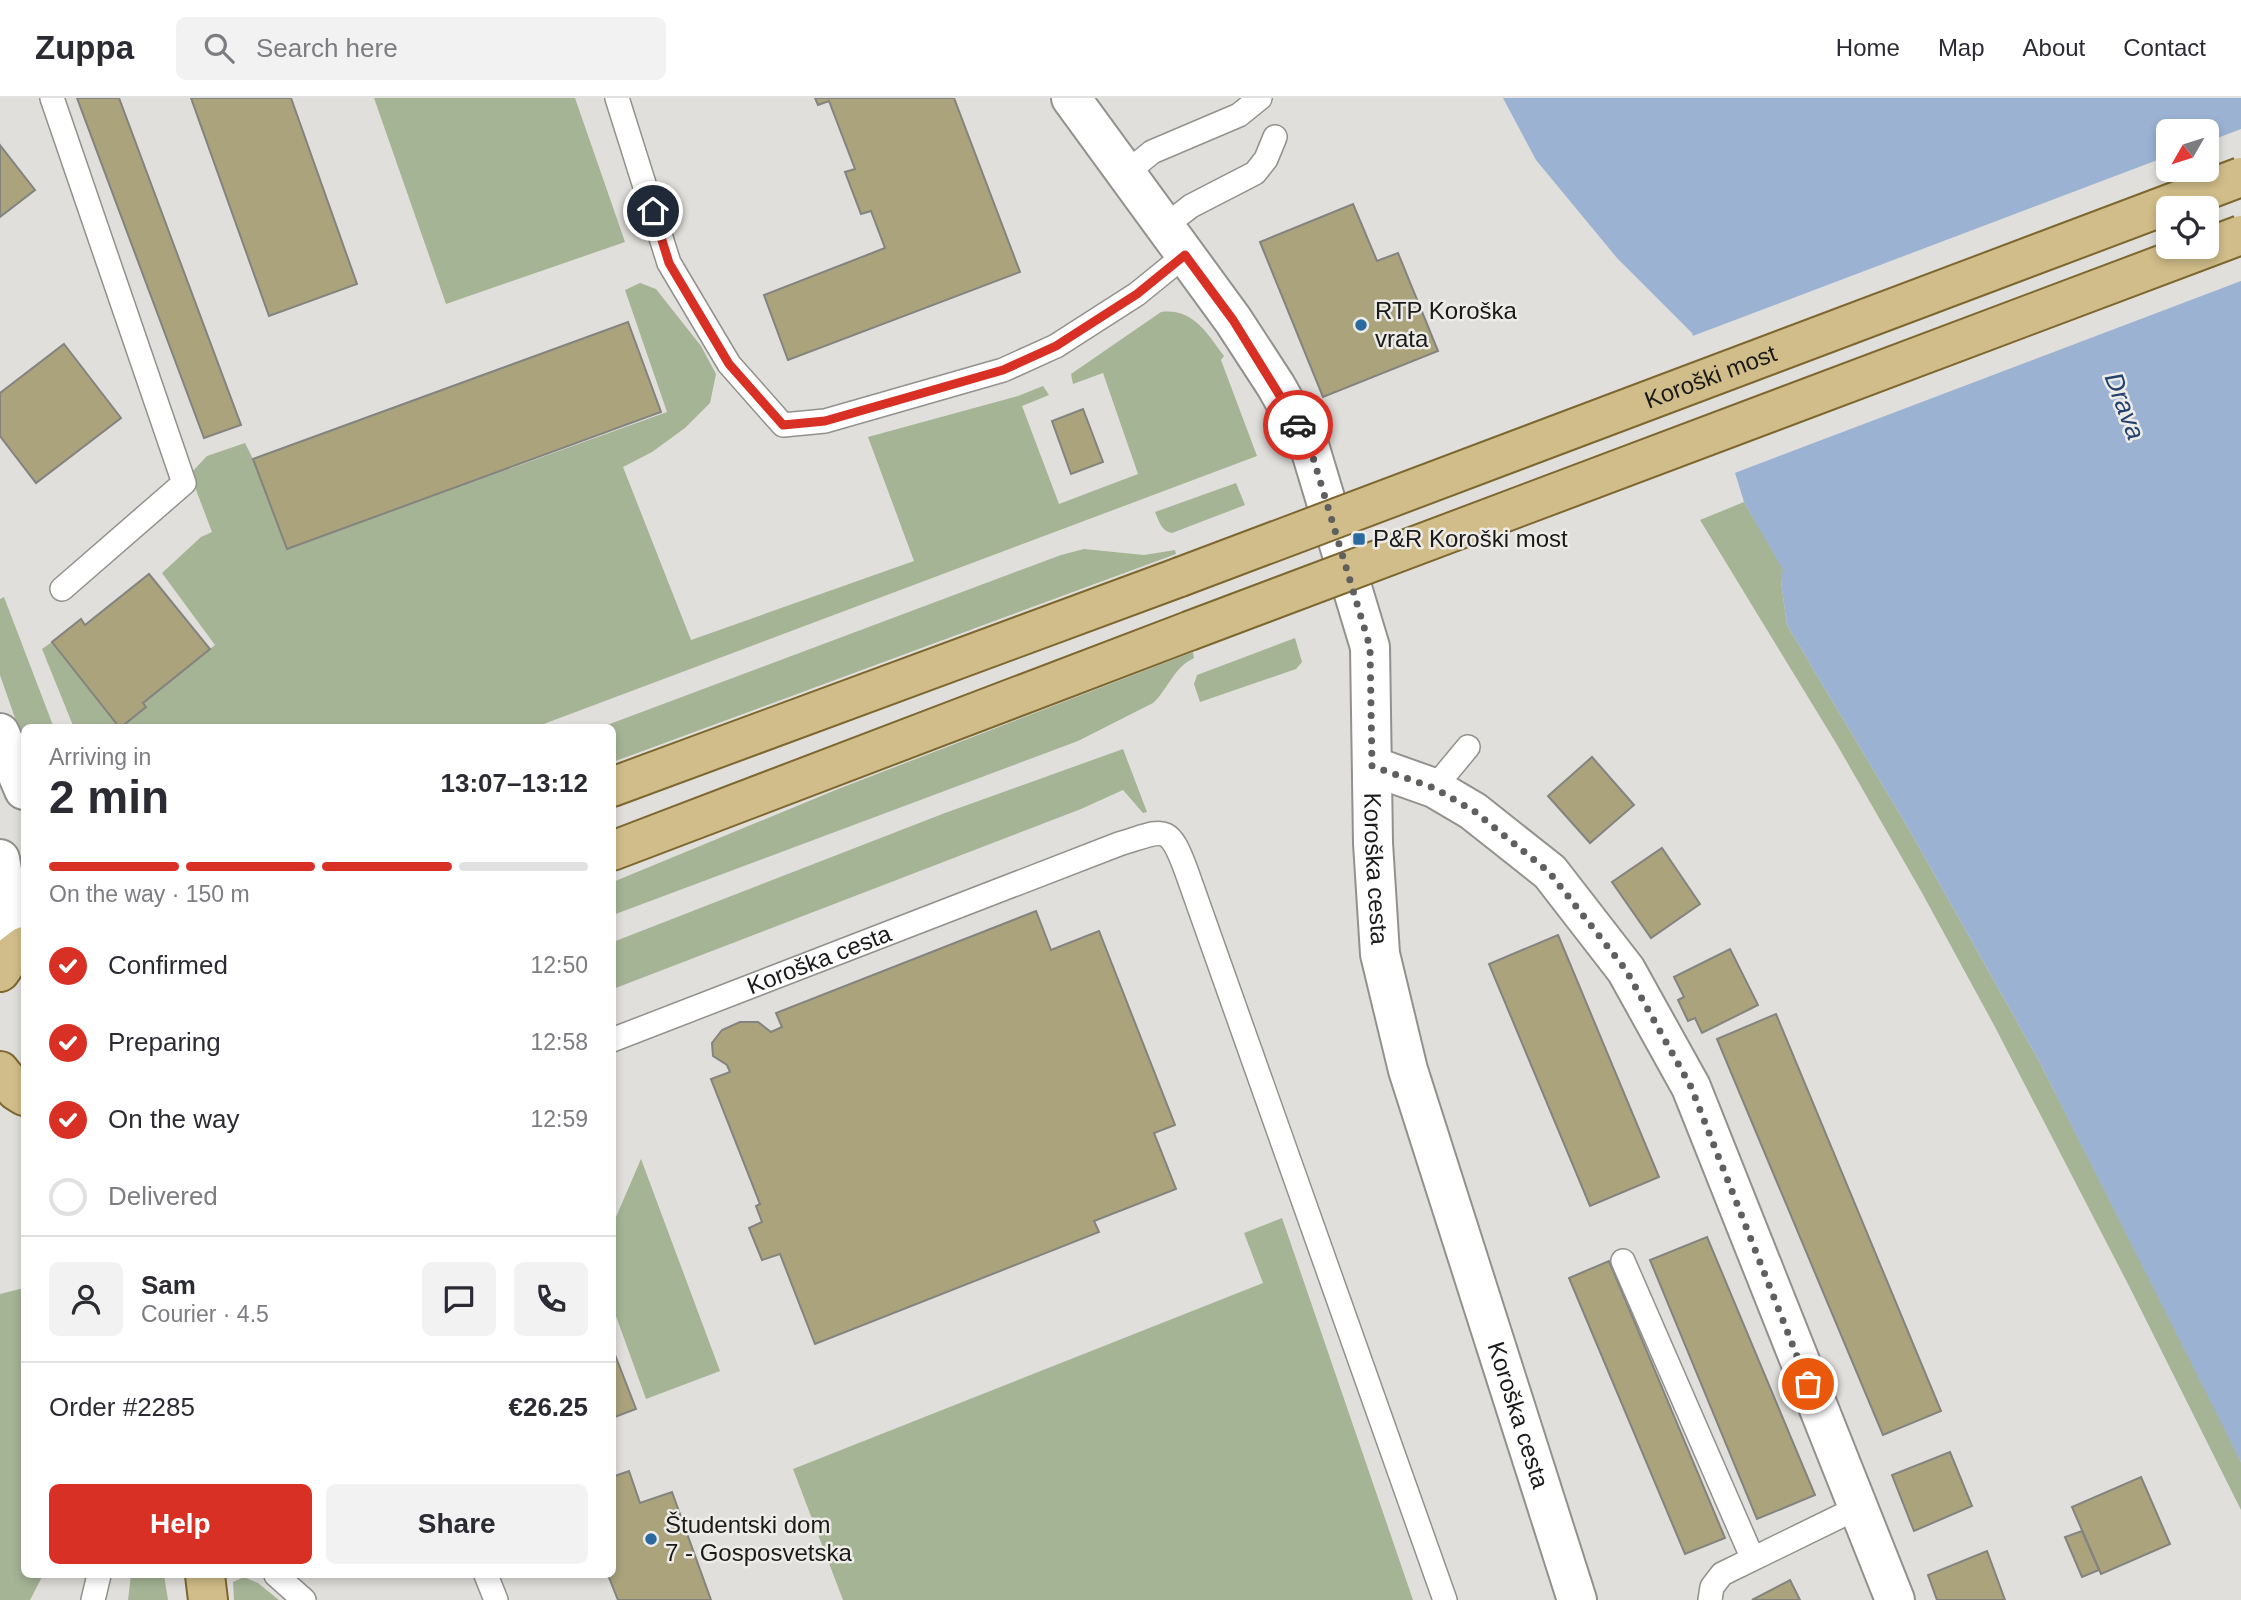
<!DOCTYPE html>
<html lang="en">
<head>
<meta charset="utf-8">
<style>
  body { margin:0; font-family:Helvetica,sans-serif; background:#f2f2f3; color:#2b2b33; height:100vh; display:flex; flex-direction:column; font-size:26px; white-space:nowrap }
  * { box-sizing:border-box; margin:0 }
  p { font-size:23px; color:#7c7c81 }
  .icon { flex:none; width:38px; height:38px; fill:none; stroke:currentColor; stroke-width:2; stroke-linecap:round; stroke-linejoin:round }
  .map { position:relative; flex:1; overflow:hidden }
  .details { position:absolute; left:21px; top:626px; width:595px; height:854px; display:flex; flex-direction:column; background:#fff; border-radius:10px; box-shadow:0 4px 10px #0003 }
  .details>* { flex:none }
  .needle { width:46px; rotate:231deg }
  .buttons { position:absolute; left:2156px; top:21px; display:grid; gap:14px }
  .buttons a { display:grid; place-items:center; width:63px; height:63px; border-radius:10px; background:#fff; box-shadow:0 4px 10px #0003; font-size:35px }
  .pin { position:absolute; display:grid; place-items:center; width:60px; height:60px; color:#fff; margin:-30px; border:4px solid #fff; border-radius:50%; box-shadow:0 2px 7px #0007 }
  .courier { position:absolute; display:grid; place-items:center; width:70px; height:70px; margin:-35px; border:5px solid #d93025; border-radius:50%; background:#fff; color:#222; box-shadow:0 2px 9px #0007 }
  .overview em { font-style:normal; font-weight:700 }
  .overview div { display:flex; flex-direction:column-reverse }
  .overview { display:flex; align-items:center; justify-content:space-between; height:119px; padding:0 28px }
  h1 { font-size:46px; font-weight:700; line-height:52px }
  .bar { display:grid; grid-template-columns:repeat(4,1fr); gap:10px 7px; align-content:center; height:84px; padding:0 28px }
  .bar i { height:9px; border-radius:5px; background:#e1e1e2 }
  .bar .selected { background:#d93025 }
  .bar p { grid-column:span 4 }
  .line { display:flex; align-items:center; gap:18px; padding:0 28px; border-top:2px solid #e1e1e2 }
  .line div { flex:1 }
  .round { display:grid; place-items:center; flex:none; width:74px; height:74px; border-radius:10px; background:#f2f2f3 }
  ol { padding:0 28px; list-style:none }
  li { display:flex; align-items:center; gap:21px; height:77px }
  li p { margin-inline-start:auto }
  li .icon { padding:7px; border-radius:50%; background:#d93025; color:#fff; stroke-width:4 }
  li:last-child { color:#7c7c81 }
  li i { width:38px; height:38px; border:4px solid #e1e1e2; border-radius:50% }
  .primary-button { display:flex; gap:14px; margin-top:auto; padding:14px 28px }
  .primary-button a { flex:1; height:80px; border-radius:10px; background:#d93025; color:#fff; font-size:28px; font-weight:700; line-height:80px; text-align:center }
  .primary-button a+a { background:#f2f2f3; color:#2b2b33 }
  header { display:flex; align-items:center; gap:42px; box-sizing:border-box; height:98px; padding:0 35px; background:#fff; border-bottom:2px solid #e1e1e2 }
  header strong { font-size:33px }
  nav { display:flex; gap:38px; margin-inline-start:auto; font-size:24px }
  .search { width:490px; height:63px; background:#f2f2f3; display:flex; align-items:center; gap:18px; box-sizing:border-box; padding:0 24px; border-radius:10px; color:#7c7c81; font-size:26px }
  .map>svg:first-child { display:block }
</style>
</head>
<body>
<header>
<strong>Zuppa</strong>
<div class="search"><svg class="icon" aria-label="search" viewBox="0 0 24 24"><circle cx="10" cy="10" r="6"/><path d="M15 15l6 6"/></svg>Search here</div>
<nav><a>Home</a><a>Map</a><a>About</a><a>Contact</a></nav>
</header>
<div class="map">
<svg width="2241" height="1502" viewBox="0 0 2241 1502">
  <rect width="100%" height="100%" fill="#e0dfdb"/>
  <g fill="#a5b495">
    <polygon points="374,0 575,0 625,144 446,206"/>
    <path d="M 640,185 L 656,191 L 701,248 L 716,276 L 710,305 L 685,330 L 652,354 L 623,369 L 691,542 L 914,463 L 868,339 L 1018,298 L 1043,288 L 1049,297 L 1022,308 L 1059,406 L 1138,376 L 1103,275 L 1073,286 L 1071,276 L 1161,214 C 1193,210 1207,235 1224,258 L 1221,262 L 1257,358 L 533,630 L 74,630 L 42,551 L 52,544 L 120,630 L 146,609 L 143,605 L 215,547 L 162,475 L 201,439 L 212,434 L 190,376 L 207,358 L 245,345 L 253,361 L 287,451 L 667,314 L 625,192 Z"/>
    <path d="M 1236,385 L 1245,407 L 1172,435 C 1161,433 1159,423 1155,414 Z"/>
    <polygon points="1744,404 1784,472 1781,484 1787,527 1910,733 2038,961 2222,1324 2241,1364 2241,1412 2129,1188 1995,929 1921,793 1836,645 1700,422"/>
    <polygon points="1084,451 1144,457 1175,452 1176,456 613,664 612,630 599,630 1061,457"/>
    <polygon points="4,499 54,630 24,630 24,646 0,577 0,501"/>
    <polygon points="1295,540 1302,564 1296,571 1200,604 1194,586 1197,577"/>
    <path d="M 1193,554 L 1194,560 C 1173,570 1169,590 1153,605 L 1078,643 L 613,817 L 613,784 L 838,691 Z"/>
    <polygon points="1123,651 1147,714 1143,715 1123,692 1081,711 613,891 613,844 945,715"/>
    <polygon points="641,1061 720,1273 646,1301 612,1207 613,1126"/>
    <polygon points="1282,1120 1413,1502 843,1502 793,1371 1263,1185 1244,1135"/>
    <polygon points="24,1190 24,1477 43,1477 30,1502 0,1502 0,1196"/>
    <polygon points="131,1477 164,1477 168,1502 128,1502"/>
    <polygon points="244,1479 258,1485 279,1502 234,1502 233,1484"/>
  </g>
  <path fill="#9bb2d3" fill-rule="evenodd" d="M 1503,0 L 2241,0 L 2241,1364 L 2038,961 L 1910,733 L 1787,527 L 1781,484 L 1783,472 L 1744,404 L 1692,235 L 1617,160 L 1536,62 ZM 2168,33 L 2207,33 L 2207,72 L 2168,72 ZM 2168,110 L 2207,110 L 2207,149 L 2168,149 Z"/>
  <path fill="#e0dfdb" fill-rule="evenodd" d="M 2241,31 L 2241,183 L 1732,376 L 1690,239 L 2168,58 L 2168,72 L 2207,72 L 2207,44 ZM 2168,110 L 2207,110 L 2207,149 L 2168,149 Z"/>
  <g fill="#aba37c" stroke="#83837f" stroke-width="2">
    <polygon points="77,0 119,0 241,327 204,340"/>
    <polygon points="191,0 291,0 357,186 269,218"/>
    <polygon points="815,0 954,0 1020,174 788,262 764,197 885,150 871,113 861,116 845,74 855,71 829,3 818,7"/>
    <polygon points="0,47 35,92 0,119"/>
    <polygon points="1353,106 1377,163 1398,155 1438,253 1323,299 1260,144"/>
    <polygon points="628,224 661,314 287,451 253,361"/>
    <polygon points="64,246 121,320 36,385 0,338 0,295"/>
    <polygon points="1083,311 1103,364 1071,376 1052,323"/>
    <polygon points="149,476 210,551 143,605 146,609 120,630 52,544 81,521 85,527"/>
    <polygon points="1592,659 1634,707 1590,745 1548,698"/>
    <polygon points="1662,750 1700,806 1651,840 1612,784"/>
    <polygon points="1036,813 1051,852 1099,833 1175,1027 1154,1035 1176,1091 1094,1123 1099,1134 815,1246 780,1156 762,1162 749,1130 762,1124 756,1108 760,1106 711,981 730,974 727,967 713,958 712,945 722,932 740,924 758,924 771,934 782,929 776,915"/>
    <polygon points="1558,837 1659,1079 1590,1108 1489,866"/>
    <polygon points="1730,851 1758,907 1702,935 1695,920 1688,923 1678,902 1684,899 1674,879"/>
    <polygon points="1776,916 1941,1313 1883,1337 1717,941"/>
    <polygon points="1707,1139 1815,1397 1757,1421 1650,1162"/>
    <polygon points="1609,1163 1725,1440 1685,1456 1569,1180"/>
    <polygon points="612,1249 636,1311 612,1320"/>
    <polygon points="1950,1354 1972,1408 1914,1433 1892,1377"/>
    <polygon points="629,1373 640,1405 672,1394 711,1502 618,1502 608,1477 612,1477 612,1379"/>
    <polygon points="2141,1379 2170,1446 2101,1476 2072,1409"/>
    <polygon points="2082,1433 2099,1472 2082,1479 2065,1439"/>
    <polygon points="1987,1453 2005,1502 1937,1502 1928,1477"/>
    <polygon points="1790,1482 1800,1502 1752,1502"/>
  </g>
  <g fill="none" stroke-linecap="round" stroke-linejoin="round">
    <defs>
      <g id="service">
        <polyline points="52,0 184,385 62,491"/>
        <polyline points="617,0 669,165 729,266 783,327 825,323 1003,272 1056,248 1137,196 1185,157"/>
        <polyline points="1125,76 1152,54 1239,17 1260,0"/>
        <polyline points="1165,128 1191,108 1255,75 1266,61 1275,39"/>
        <polyline points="1434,690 1468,649"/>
        <path id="s1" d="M 612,942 L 1119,746 C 1163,733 1168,723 1186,772 L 1445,1502"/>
        <polyline points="1623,1163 1752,1459"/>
        <polyline points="276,1477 304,1502"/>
        <polyline points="486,1477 496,1502"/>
        <polyline points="93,1502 99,1477"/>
        <polyline points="1710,1502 1712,1489 1722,1476 1857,1410"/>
      </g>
      <g id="minor">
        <path id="s2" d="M 1071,0 L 1233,222 L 1276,288 L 1309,347 L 1370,549 L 1373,745 L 1380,856 L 1408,972 L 1577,1502"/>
        <polyline points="1372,668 1434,690 1473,713 1550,774 1626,872 1691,989 1895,1502"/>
      </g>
      <g id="tertiary">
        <polyline points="0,635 24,692"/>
        <polyline points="0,761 9,813 11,858"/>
      </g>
      <g id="primary">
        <polyline points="612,689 1180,479"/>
        <polyline points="612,753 1189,533"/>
        <polyline points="0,874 11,858 24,848"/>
        <polyline points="0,973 16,993 24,998"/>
        <polyline points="205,1477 208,1502"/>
      </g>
    </defs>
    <use href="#service" stroke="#92918d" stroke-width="26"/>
    <use href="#minor" stroke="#92918d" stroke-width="42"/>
    <use href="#tertiary" stroke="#92918d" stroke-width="42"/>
    <use href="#primary" stroke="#7d672f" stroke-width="42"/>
    <use href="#service" stroke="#fff" stroke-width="23"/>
    <use href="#minor" stroke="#fff" stroke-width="38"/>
    <use href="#tertiary" stroke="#fff" stroke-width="38"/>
    <use href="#primary" stroke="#d1bd89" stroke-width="38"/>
    <defs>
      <g id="primary-bridge">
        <path id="s3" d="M 1180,479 L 2241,79"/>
        <polyline points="1189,533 2241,137"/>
      </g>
    </defs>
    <use href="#primary-bridge" stroke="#7d672f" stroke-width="42" stroke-linecap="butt"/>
    <use href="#primary-bridge" stroke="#d1bd89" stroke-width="38"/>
  </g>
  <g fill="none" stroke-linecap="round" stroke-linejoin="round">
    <polyline stroke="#5f5f5d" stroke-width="7" stroke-dasharray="0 12.6" points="1298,327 1309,346 1370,549 1372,668 1434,690 1474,713 1549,774 1626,872 1691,989 1808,1286"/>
    <polyline stroke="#d93025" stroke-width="9" points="653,113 669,165 729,266 783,327 825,323 1003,272 1056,248 1137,196 1185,157 1233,222 1298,327"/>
  </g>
  <g fill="#2b6aa0" stroke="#edece8" stroke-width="2.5">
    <circle cx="1361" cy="227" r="7"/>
    <rect x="1352" y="434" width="14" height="14" rx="3.5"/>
    <circle cx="651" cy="1441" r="7"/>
  </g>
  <g text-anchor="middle" stroke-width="5" stroke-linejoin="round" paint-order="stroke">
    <g font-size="24" fill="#1a1a19" stroke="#edece8" text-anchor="start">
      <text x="1375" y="221">RTP Koroška<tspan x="1375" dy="28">vrata</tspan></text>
      <text x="1373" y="449">P&amp;R Koroški most</text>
      <text x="665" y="1435">Študentski dom<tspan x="665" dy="28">7 - Gosposvetska</tspan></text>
    </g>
    <g font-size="24" fill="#1a1a19" stroke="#edece8">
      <text dy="8" stroke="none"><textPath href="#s3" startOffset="567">Koroški most</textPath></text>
      <text dy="8" stroke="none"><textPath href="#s2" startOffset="854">Koroška cesta</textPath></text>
      <text dy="8" stroke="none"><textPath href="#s1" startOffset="222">Koroška cesta</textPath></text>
      <text dy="8" stroke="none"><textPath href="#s2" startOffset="1421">Koroška cesta</textPath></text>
    </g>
    <g font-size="26" font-style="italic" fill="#24426f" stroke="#edece8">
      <text transform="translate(2125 308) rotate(69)" y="9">Drava</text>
    </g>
  </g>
</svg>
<div class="buttons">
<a><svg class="needle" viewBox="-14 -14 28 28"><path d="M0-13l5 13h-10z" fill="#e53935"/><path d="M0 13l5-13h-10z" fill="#7c7c81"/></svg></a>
<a><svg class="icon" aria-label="locate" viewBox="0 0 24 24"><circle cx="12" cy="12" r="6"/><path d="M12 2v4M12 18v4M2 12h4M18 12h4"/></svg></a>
</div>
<div class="pin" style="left:1808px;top:1286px;background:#ea580c"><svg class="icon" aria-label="bag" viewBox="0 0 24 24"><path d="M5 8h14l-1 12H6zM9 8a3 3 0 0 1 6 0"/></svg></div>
<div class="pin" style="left:653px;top:113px;background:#1f2937"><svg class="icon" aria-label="home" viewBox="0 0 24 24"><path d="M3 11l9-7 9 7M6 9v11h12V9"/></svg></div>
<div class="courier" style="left:1298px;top:327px"><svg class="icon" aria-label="car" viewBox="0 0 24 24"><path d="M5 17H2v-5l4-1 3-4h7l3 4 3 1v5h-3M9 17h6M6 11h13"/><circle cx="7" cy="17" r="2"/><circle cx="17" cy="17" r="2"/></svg></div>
<section class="details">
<div class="overview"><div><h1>2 min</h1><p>Arriving in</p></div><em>13:07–13:12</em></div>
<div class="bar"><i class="selected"></i><i class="selected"></i><i class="selected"></i><i></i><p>On the way · 150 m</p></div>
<ol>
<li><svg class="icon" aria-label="check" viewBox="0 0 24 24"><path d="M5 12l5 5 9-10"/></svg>Confirmed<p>12:50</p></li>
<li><svg class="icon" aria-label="check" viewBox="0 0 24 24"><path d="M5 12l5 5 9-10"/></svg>Preparing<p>12:58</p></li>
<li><svg class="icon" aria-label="check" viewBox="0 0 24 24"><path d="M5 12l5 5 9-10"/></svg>On the way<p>12:59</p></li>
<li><i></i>Delivered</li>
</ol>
<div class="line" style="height:126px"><a class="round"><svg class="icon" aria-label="person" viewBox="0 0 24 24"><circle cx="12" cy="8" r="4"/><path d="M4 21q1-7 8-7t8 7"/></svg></a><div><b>Sam</b><p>Courier · 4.5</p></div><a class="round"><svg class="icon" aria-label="chat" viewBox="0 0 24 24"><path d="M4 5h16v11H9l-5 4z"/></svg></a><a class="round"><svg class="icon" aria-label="phone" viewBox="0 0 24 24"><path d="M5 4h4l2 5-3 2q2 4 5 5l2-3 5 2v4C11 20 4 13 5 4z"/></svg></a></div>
<div class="line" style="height:91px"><div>Order #2285</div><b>€26.25</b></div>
<div class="primary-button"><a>Help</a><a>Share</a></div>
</section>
</div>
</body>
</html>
